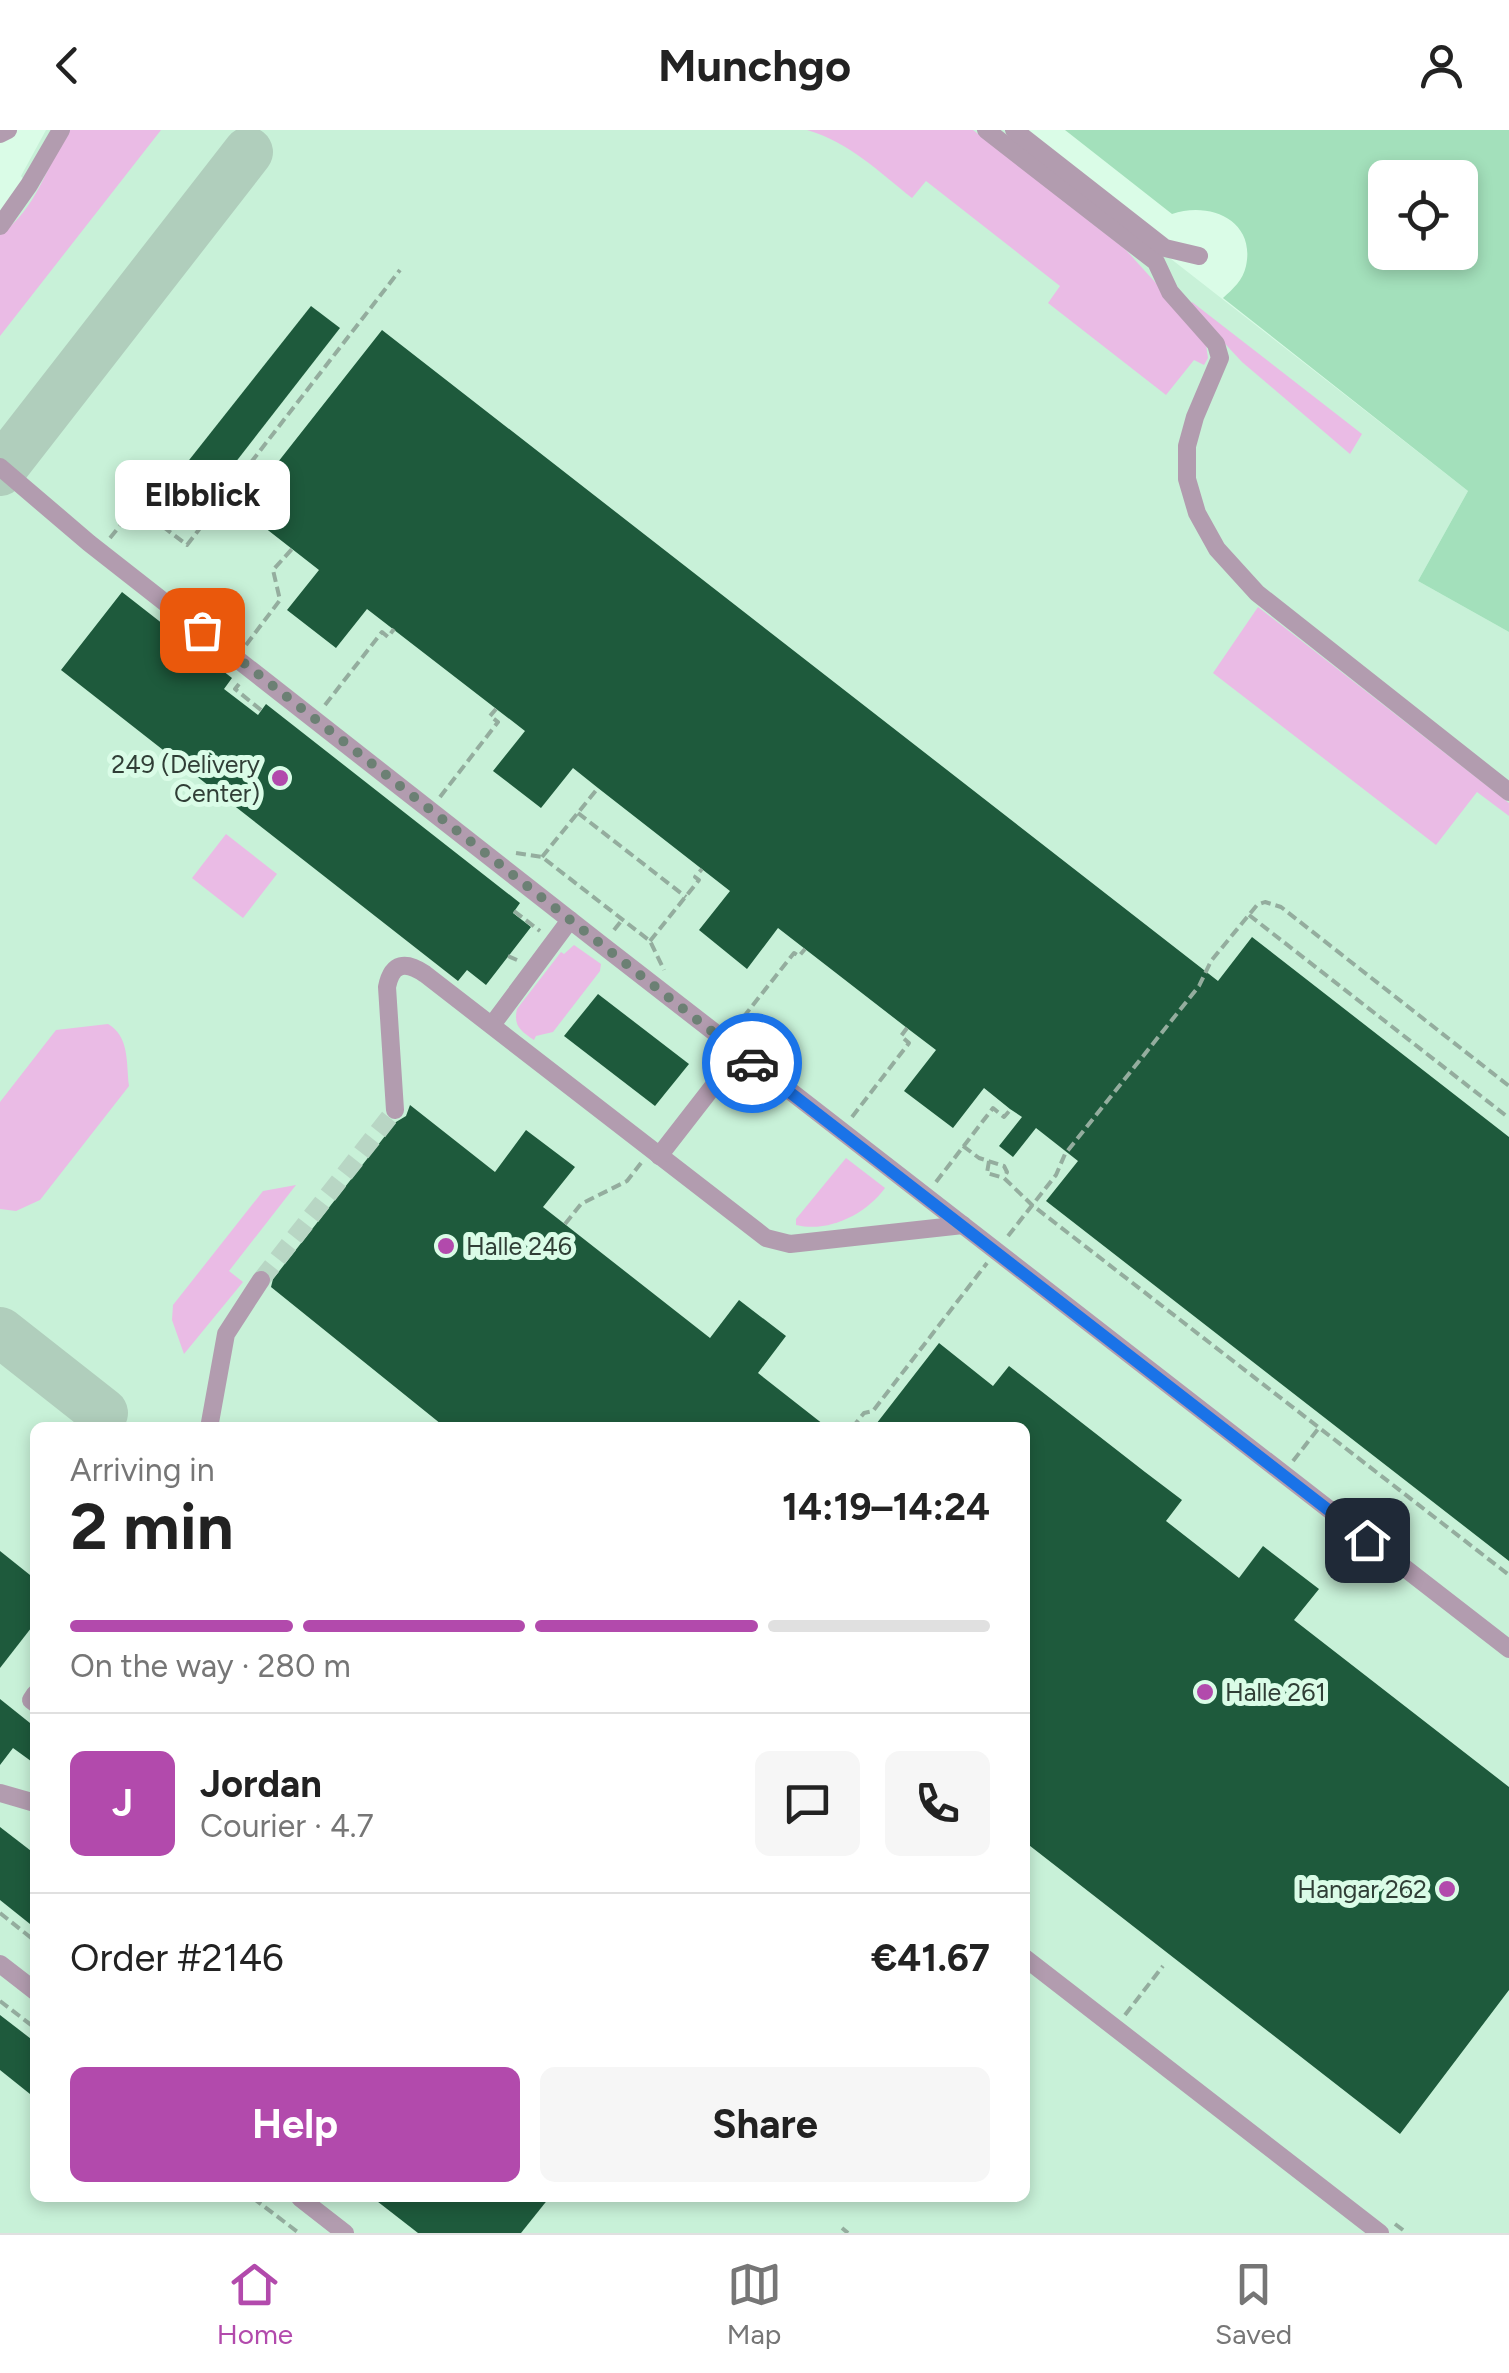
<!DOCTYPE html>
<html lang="en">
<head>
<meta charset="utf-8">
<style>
  body { margin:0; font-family:Figtree,sans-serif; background:#f6f6f6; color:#222; height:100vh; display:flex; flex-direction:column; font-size:38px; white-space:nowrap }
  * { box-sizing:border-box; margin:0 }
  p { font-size:32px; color:#767676 }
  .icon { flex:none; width:55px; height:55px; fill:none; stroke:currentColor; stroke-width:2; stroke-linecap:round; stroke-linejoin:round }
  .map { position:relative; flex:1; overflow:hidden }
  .sheet { position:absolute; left:30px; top:1292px; width:1000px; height:780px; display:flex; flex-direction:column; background:#fff; border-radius:15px; box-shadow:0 5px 15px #0003 }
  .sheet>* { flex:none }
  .buttons { position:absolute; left:1368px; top:30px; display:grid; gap:20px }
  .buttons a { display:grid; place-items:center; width:110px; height:110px; border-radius:15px; background:#fff; box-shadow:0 5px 15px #0003; font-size:50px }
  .pin { position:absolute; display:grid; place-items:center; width:85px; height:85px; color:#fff; margin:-42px; border-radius:20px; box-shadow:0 5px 15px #0006 }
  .courier { position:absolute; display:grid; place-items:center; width:100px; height:100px; margin:-50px; border:8px solid #1a73e8; border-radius:50%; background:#fff; color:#222; box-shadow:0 2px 12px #0007 }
  .bubble { position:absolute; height:70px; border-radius:15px; background:#fff; box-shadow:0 5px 15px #0003; font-size:32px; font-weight:700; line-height:70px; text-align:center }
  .headline em { font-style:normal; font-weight:700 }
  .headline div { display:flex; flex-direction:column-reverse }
  .headline { display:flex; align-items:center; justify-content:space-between; height:170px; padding:0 40px }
  h1 { font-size:65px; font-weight:700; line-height:75px }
  .bar { display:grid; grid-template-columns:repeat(4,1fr); gap:15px 10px; align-content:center; height:120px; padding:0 40px }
  .bar i { height:12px; border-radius:8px; background:#e0e0e0 }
  .bar .on { background:#b24aac }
  .bar p { grid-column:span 4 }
  .line { display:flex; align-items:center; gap:25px; padding:0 40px; border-top:2px solid #e0e0e0 }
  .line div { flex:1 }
  .round { display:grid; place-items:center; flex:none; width:105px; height:105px; border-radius:15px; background:#f6f6f6 }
  .button { display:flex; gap:20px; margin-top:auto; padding:20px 40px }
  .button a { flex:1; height:115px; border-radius:15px; background:#b24aac; color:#fff; font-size:40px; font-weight:700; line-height:115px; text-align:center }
  .button a+a { background:#f6f6f6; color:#222 }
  header { display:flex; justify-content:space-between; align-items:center; height:130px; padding:0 40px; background:#fff; font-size:45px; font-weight:700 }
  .tabs { display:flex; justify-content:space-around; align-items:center; height:140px; border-top:2px solid #e0e0e0; background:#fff; font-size:28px; color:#767676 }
  .tabs a { display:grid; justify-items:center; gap:5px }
  .tabs .on { color:#b24aac }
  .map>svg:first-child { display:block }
</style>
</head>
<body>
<header><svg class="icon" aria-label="back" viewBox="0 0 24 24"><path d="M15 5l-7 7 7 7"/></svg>Munchgo<svg class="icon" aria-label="person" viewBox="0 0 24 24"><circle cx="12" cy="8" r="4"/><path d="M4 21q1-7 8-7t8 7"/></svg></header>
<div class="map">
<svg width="1509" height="2103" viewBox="0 0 1509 2103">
  <rect width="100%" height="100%" fill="#dafce7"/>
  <path fill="#c8f1d8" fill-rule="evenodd" d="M 46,0 L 1006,0 L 1468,361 L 1418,451 L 1509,502 L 1509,2103 L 0,2103 L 0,84 L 23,49 L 21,46 ZM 35,1298 L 1025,1298 L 1025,2068 L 35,2068 Z"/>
  <g fill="#eabbe5">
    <path d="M 68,0 L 161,0 L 0,206 L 0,105 C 37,78 46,38 68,0 Z"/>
    <path d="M 807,0 L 973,0 L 1125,119 L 1205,207 L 1208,228 L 1204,235 L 1194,230 L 1166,265 L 1048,173 L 1060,156 L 926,51 L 912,68 C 878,41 849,12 807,0 Z"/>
    <polygon points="1192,172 1362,304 1350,324 1242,232 1189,175"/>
    <polygon points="1258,477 1509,673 1509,686 1477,662 1436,715 1213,543"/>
    <polygon points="226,704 277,744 243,788 192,748"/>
    <path d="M 574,815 L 601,834 L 600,841 L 553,902 L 536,906 L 534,910 C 521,901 513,896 517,879 L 561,822 L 564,824 Z"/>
    <path d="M 108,894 C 130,907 126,933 129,956 L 40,1070 L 16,1081 L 0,1079 L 0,972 L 56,900 Z"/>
    <path d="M 846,1028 L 885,1058 C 866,1084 829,1103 796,1095 L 796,1089 Z"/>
    <polygon points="296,1055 229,1141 243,1152 184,1224 172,1190 173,1175 263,1061"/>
  </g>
  <path fill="#a3e0bb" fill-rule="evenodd" d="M 1065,0 L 1509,0 L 1509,502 L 1418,451 L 1468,361 L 1223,168 C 1233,159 1243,150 1246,136 C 1256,89 1208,71 1172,84 ZM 1385,48 L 1460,48 L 1460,122 L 1385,122 Z"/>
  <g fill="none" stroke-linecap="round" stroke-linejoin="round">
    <g stroke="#b0cebc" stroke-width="50">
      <polyline points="0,341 248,22"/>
      <polyline points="0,1202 103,1283"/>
    </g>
  </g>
  <g fill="#1e5a3c">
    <polygon points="311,176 340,198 193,387 163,363"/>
    <polygon points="382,200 1218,851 1252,807 1509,1007 1509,1431 1046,1071 1078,1031 1036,998 1013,1027 999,1016 1022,987 1010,979 984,958 953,998 904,961 936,920 907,898 778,798 747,839 699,800 730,761 598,658 573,638 541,678 493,641 525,601 367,479 336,518 287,480 319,440 241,379"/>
    <polygon points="122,462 232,548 224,559 258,585 266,574 520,773 513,783 531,797 486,855 467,840 458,851 61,540"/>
    <polygon points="598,864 689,934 655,976 564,906"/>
    <polygon points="410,975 495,1042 526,1000 575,1037 543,1077 710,1208 739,1170 786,1206 758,1243 828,1298 446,1298 271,1157 273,1149 396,992 406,986"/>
    <polygon points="939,1213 993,1256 1009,1236 1145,1342 1182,1370 1166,1391 1239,1448 1263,1416 1319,1459 1294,1490 1509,1657 1509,1860 1400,2004 1025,1712 1025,1298 873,1298"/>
    <polygon points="0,1421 35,1449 35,1493 0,1538"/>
    <polygon points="0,1569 35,1597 35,1634 13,1618 0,1635"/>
    <polygon points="0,1697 35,1724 35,1798 0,1770"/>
    <polygon points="0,1885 35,1912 35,1968 0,1940"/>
    <polygon points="373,2068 549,2068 521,2103 418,2103"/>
  </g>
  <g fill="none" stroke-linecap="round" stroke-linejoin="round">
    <polyline stroke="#b8d6c4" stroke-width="18" stroke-dasharray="18 9" stroke-linecap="butt" points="261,1150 395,980"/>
    <g stroke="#94ad9e" stroke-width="4" stroke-dasharray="10 5" stroke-linecap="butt">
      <polyline points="110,408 136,376 187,415 400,140"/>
      <polyline points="246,515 280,470 273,440 292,419"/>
      <polyline points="239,554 235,559 261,580"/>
      <polyline points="325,575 382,502 388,507 394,499"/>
      <polyline points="440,667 498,592 490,586 496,579"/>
      <polyline points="578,683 686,767"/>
      <polyline points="516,723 542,727 650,811 664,840"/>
      <polyline points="542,727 598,658"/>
      <polyline points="514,781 540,801"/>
      <polyline points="1249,785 1509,988"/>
      <polyline points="614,800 622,790"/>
      <polyline points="650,811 699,750 695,747 702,739"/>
      <polyline points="508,826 517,830"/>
      <polyline points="734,899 794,823 799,826 805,819"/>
      <polyline points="852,987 909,913 901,906 907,898"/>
      <polyline points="963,1016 979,1028 1004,1036 1007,1042 1004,1048 1032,1075 1509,1445"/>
      <polyline points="989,1031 987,1043 1004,1048"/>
      <polyline points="936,1052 993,978 1004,987 1011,979"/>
      <polyline points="565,1094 581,1074 627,1051 641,1033"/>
      <polyline points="1008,1106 1056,1045 1065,1024 1199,856 1211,831 1257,775 1265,772 1281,777 1509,956"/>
      <polyline points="852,1298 864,1283 873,1281 987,1133"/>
      <polyline points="1293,1331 1318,1299"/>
      <polyline points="0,1783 35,1811"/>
      <polyline points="0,1871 35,1898"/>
      <polyline points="1125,1885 1163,1836"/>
      <polyline points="253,2068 299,2103"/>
      <polyline points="1395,2094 1407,2103"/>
      <polyline points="842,2098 848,2103"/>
    </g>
    <g stroke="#b29caf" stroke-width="18">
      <polyline points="986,0 1156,132 1170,162 1216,214 1220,228 1195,287 1187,316 1187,349 1197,383 1217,419 1257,463 1509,662"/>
      <polyline points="1014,0 1165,118 1199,126"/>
      <polyline points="0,4 8,0"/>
      <polyline points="0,96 29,55 61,0"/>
      <polyline points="0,337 89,413 602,815 1509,1519"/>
      <polyline points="492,895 570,790"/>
      <path d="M 395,980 L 387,857 C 392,832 406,831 425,844 L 766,1108 L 790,1114 L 963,1095"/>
      <polyline points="659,1026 739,923"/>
      <polyline points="209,1298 226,1204 261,1150"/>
      <polyline points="35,1564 31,1570 35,1573"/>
      <polyline points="0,1663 35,1673"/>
      <polyline points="1025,1828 1380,2103"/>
      <polyline points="0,1834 35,1861"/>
      <polyline points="300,2068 345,2103"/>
    </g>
  </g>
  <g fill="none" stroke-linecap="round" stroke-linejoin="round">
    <polyline stroke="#6c8074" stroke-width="10" stroke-dasharray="0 18" points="202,500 752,933"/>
    <polyline stroke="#1a73e8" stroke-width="12" points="752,933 1367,1410"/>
  </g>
  <g fill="#b24aac" stroke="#dafce7" stroke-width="4">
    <circle cx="280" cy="648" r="10"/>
    <circle cx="446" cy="1116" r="10"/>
    <circle cx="1205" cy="1562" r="10"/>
    <circle cx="1447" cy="1759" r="10"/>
  </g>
  <g text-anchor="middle" stroke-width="10" stroke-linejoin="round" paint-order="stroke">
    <g font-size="25" fill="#303e36" stroke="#dafce7" text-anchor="end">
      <text x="260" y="643">249 (Delivery<tspan x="260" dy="29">Center)</tspan></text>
      <text x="466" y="1125" text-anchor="start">Halle 246</text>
      <text x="1225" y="1571" text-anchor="start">Halle 261</text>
      <text x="1427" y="1768">Hangar 262</text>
    </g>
  </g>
</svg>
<div class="buttons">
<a><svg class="icon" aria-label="locate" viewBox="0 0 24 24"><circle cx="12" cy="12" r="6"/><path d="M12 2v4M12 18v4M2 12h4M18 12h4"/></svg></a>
</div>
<div class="pin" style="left:202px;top:500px;background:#ea580c"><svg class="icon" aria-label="bag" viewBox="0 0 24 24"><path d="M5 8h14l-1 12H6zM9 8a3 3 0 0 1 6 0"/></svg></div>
<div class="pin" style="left:1367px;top:1410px;background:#1f2937"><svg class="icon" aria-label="home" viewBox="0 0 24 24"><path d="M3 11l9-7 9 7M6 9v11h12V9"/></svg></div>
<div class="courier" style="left:752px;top:933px"><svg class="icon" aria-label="car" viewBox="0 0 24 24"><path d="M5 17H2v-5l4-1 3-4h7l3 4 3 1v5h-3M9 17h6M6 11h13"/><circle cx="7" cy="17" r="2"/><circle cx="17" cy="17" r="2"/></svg></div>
<div class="bubble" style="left:115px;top:330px;width:175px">Elbblick</div>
<section class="sheet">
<div class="headline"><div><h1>2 min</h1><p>Arriving in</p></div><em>14:19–14:24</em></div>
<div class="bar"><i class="on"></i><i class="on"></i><i class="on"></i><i></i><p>On the way · 280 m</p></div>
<div class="line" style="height:180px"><b class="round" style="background:#b24aac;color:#fff">J</b><div><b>Jordan</b><p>Courier · 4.7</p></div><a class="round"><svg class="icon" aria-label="chat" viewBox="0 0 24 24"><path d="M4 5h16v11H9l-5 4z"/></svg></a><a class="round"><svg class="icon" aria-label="phone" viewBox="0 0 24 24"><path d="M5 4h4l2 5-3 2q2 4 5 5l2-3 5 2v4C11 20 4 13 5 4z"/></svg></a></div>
<div class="line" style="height:130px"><div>Order #2146</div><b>€41.67</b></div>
<div class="button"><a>Help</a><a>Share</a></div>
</section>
</div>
<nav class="tabs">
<a class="on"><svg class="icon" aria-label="home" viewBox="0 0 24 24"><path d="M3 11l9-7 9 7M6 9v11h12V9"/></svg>Home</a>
<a><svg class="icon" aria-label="map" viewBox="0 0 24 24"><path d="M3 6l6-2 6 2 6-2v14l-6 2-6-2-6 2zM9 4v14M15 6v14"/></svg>Map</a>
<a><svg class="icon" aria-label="saved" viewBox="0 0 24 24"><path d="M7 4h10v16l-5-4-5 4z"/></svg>Saved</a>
</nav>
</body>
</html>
